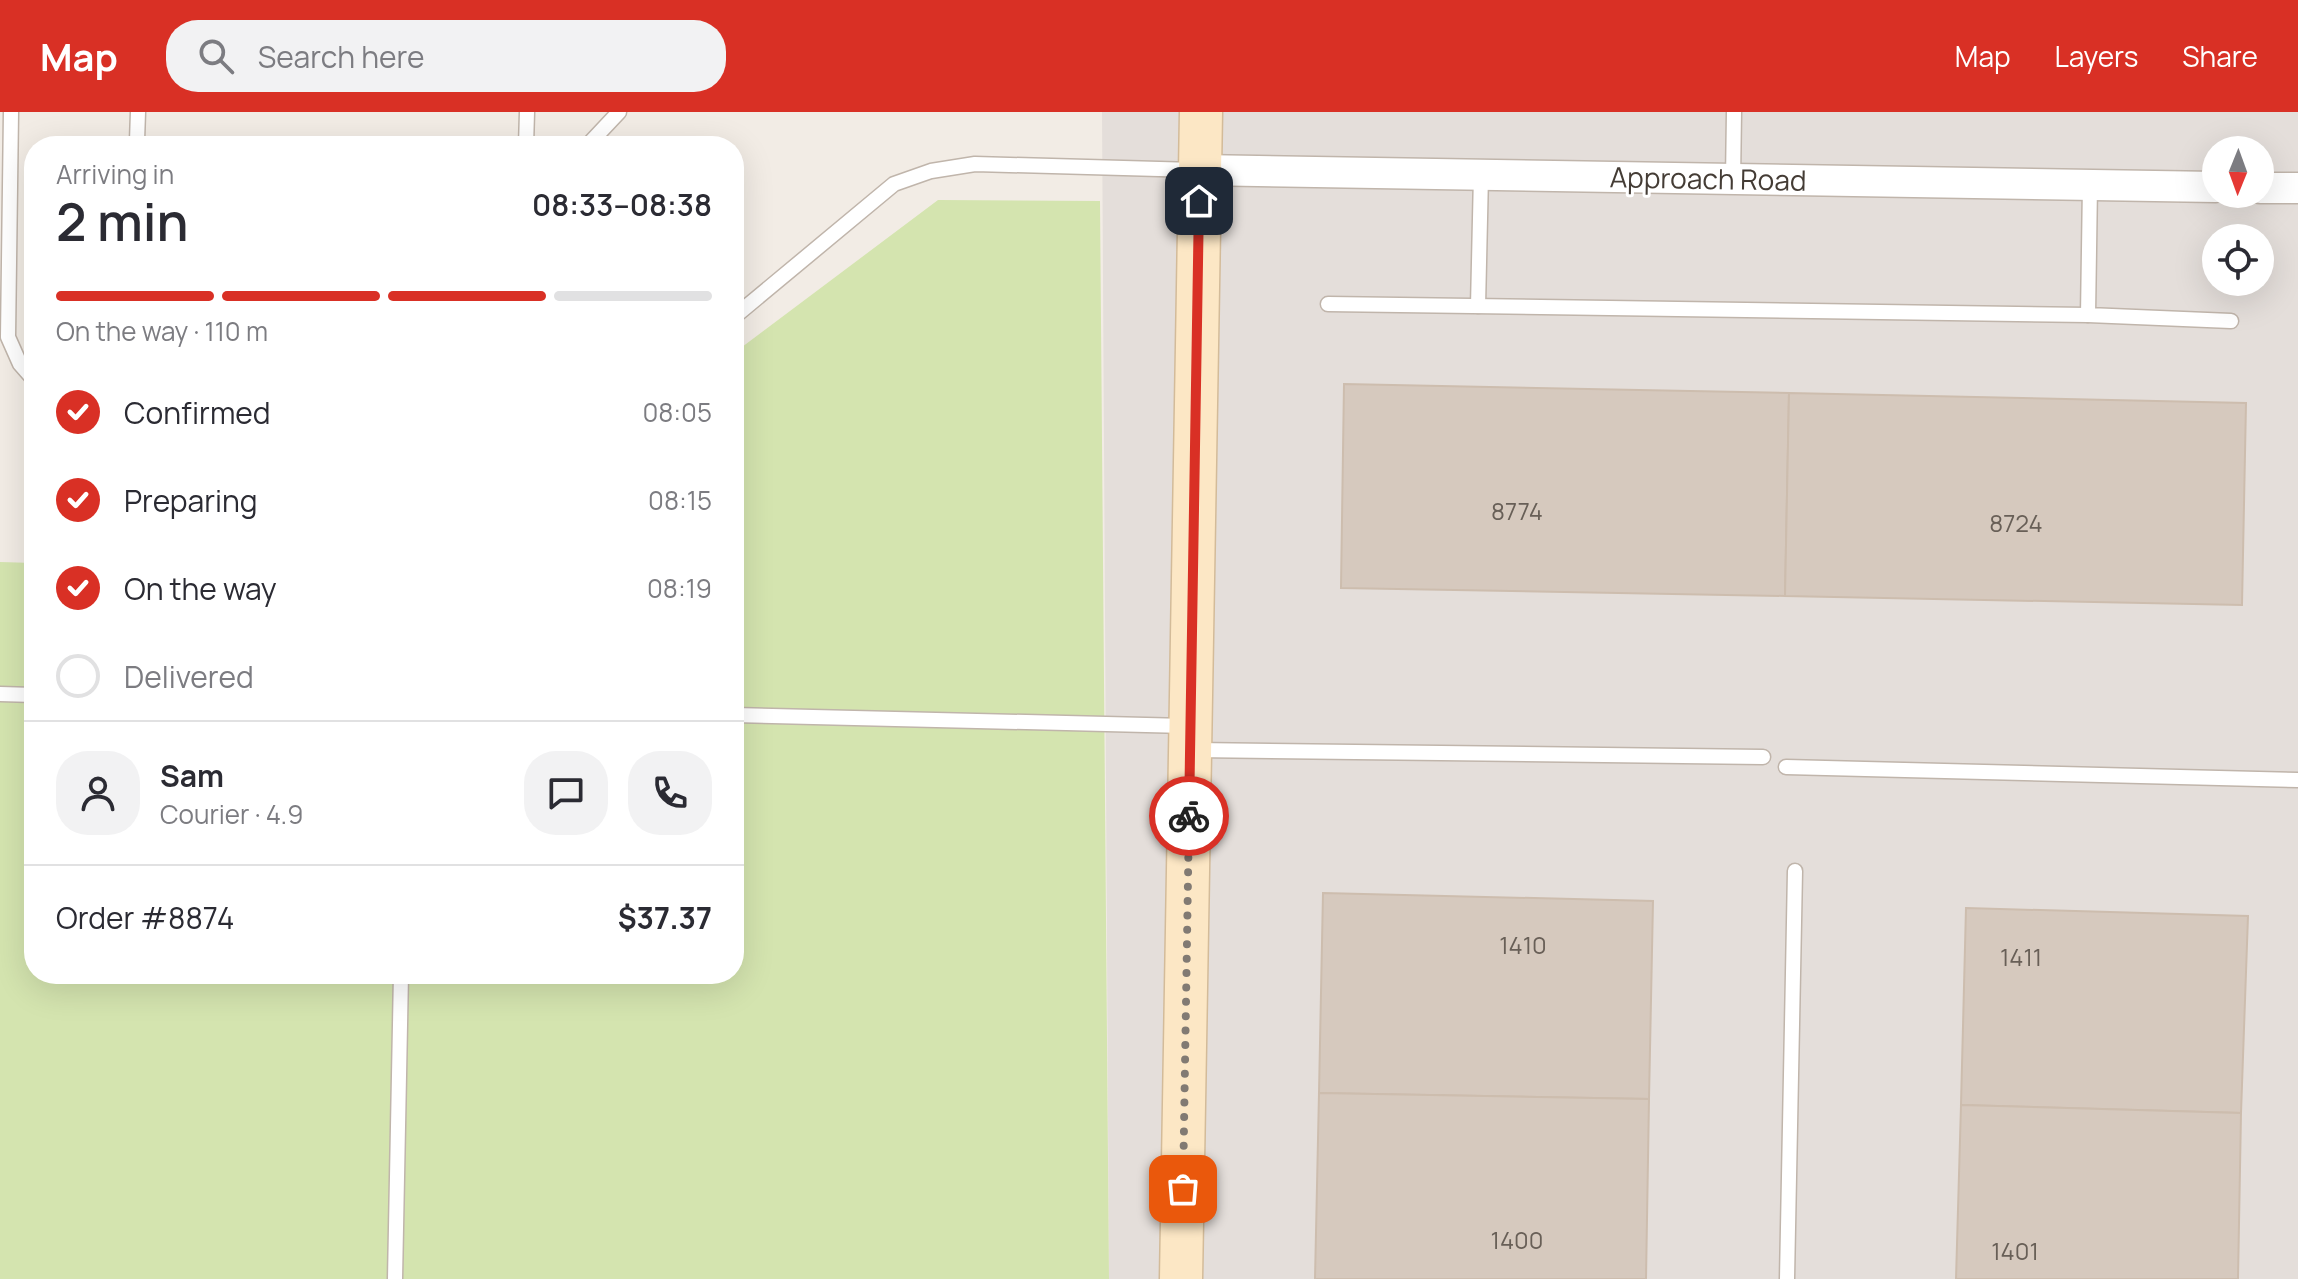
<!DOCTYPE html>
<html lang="en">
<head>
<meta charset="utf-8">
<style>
  body { margin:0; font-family:Manrope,sans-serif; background:#f2f2f3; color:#2b2b33; height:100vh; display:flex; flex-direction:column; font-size:30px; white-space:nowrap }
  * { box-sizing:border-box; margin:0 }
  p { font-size:26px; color:#7c7c81 }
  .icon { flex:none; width:44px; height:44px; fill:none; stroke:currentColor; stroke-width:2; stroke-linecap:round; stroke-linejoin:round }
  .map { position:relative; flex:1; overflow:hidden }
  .side { position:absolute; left:24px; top:24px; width:720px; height:848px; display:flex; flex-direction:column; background:#fff; border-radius:32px; box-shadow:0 8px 32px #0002 }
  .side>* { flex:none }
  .needle { width:52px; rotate:181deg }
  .controls { position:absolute; left:2202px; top:24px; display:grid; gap:16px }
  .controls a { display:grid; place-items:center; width:72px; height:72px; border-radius:50%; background:#fff; box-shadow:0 8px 32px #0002; font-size:40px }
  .pin { position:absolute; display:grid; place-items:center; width:68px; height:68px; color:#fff; margin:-34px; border-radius:16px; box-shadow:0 4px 12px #0006 }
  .courier { position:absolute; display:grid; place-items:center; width:80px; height:80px; margin:-40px; border:6px solid #d93025; border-radius:50%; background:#fff; color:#222; box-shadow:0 2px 10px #0007 }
  .summary em { font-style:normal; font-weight:600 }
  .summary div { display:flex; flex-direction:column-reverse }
  .summary { display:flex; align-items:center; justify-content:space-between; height:136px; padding:0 32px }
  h1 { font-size:52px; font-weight:600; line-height:60px }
  .bar { display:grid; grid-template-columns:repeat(4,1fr); gap:12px 8px; align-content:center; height:96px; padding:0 32px }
  .bar i { height:10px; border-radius:6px; background:#e1e1e2 }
  .bar .on { background:#d93025 }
  .bar p { grid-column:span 4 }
  .line { display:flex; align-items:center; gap:20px; padding:0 32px; border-top:2px solid #e1e1e2 }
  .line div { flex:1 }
  .round { display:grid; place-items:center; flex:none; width:84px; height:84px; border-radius:32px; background:#f2f2f3 }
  ol { padding:0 32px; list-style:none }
  li { display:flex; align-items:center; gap:24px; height:88px }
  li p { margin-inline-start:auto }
  li .icon { padding:8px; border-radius:50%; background:#d93025; color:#fff; stroke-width:4 }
  li:last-child { color:#7c7c81 }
  li i { width:44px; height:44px; border:4px solid #e1e1e2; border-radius:50% }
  header { display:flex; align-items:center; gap:48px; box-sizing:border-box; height:112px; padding:0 40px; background:#d93025; color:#fff }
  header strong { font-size:38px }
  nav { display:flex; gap:44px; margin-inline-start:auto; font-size:28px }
  .search { width:560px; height:72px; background:#f2f2f3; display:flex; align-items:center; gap:20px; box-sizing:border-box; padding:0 28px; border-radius:32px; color:#7c7c81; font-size:30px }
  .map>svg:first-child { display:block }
</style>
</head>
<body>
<header>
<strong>Map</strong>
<div class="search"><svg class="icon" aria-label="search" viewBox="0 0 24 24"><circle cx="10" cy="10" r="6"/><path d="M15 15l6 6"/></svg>Search here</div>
<nav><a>Map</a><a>Layers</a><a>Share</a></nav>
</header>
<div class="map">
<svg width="2298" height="1167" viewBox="0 0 2298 1167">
  <rect width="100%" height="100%" fill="#f2ece5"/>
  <path fill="#e4deda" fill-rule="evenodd" d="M 1102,0 L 2298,0 L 2298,1167 L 1109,1167 ZM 2216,38 L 2260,38 L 2260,82 L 2216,82 ZM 2216,126 L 2260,126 L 2260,170 L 2216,170 Z"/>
  <polygon fill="#d4e4af" points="938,88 1100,89 1109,1167 0,1167 0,450 34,451 34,862 734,862 734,241"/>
  <g fill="#d6c9be" stroke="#cdbdae" stroke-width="2">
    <polygon points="89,28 183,30 183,34 88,34"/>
    <polygon points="1344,272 1789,281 1785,484 1341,476"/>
    <polygon points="1789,281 2246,291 2242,493 1785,484"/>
    <polygon points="1323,781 1653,789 1649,987 1319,981"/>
    <polygon points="1966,796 2248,804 2241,1001 1961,993"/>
    <polygon points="1319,981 1649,987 1646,1167 1315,1167"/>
    <polygon points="1961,993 2241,1001 2238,1167 1956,1167"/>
  </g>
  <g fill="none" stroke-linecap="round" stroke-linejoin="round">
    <defs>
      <g id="lane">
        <polyline points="11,0 8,225 20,252 34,268"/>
        <polyline points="137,29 138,0"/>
        <polyline points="526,34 527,0"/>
        <polyline points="587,34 619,0"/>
        <polyline points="1733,68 1734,0"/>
        <polyline points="2090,73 2088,203 2231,209"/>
        <polyline points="1328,192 2088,203"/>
        <polyline points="1478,194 1481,63"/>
        <polyline points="734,205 894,72 931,59 975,52 1195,58"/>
        <polyline points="0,582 34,583"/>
        <polyline points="734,603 1186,614"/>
        <polyline points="1195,638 1763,645"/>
        <polyline points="1786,655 2298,668"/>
        <polyline points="395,1167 401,862"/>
        <polyline points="1787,1167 1795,759"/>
      </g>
      <g id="street">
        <polyline points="1200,58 2216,75"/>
        <polyline points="2260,76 2298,76"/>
      </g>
      <polyline id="secondary" points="1181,1167 1201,0"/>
    </defs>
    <use href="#lane" stroke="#c0b5ab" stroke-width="17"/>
    <use href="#street" stroke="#c0b5ab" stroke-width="33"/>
    <use href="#secondary" stroke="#d3bb99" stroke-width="45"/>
    <use href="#lane" stroke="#fff" stroke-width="14"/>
    <use href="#street" stroke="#fff" stroke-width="30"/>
    <use href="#secondary" stroke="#fce7c5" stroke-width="42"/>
  </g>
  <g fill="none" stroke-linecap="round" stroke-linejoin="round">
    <polyline stroke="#817a73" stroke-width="8" stroke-dasharray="0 14.4" points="1183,1077 1189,704"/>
    <polyline stroke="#d93025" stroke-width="10" points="1189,704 1199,89"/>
  </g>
  <g text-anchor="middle" stroke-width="6" stroke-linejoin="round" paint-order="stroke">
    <g font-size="24" fill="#685f57">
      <text x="1517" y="408">8774</text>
      <text x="2016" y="420">8724</text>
      <text x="1523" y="842">1410</text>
      <text x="2021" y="854">1411</text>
      <text x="1517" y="1137">1400</text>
      <text x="2015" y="1148">1401</text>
    </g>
    <g font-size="28" fill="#443c35" stroke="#fff">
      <text transform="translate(1708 67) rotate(1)" y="10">Approach Road</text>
    </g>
  </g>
</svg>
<div class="controls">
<a><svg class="needle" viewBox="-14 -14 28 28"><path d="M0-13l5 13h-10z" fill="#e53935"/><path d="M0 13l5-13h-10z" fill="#7c7c81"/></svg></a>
<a><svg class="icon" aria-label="locate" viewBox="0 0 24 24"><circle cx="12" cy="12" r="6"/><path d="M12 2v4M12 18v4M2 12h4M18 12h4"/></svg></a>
</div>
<div class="pin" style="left:1183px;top:1077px;background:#ea580c"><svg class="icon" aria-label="bag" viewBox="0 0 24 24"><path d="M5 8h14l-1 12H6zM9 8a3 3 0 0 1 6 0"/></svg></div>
<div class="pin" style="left:1199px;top:89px;background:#1f2937"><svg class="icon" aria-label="home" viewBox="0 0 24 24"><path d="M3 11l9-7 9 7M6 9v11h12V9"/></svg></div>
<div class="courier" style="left:1189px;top:704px"><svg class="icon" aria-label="bike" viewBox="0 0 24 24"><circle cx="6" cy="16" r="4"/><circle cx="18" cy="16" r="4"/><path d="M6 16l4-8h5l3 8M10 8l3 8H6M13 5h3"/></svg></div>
<section class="side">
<div class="summary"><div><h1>2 min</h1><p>Arriving in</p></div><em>08:33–08:38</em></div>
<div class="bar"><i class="on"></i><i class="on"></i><i class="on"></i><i></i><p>On the way · 110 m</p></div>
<ol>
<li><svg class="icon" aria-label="check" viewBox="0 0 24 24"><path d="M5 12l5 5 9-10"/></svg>Confirmed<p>08:05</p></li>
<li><svg class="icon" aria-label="check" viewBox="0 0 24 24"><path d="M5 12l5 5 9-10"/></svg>Preparing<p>08:15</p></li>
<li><svg class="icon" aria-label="check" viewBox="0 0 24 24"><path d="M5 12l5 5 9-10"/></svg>On the way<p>08:19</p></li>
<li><i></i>Delivered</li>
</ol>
<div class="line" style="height:144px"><a class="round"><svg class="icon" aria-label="person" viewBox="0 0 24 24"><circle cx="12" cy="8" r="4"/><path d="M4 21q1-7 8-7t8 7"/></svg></a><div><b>Sam</b><p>Courier · 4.9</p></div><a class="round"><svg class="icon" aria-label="chat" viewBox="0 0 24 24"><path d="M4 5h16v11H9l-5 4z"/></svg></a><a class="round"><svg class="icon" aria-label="phone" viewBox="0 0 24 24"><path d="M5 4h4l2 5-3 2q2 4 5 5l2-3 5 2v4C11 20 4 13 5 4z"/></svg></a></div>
<div class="line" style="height:104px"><div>Order #8874</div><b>$37.37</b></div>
</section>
</div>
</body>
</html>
